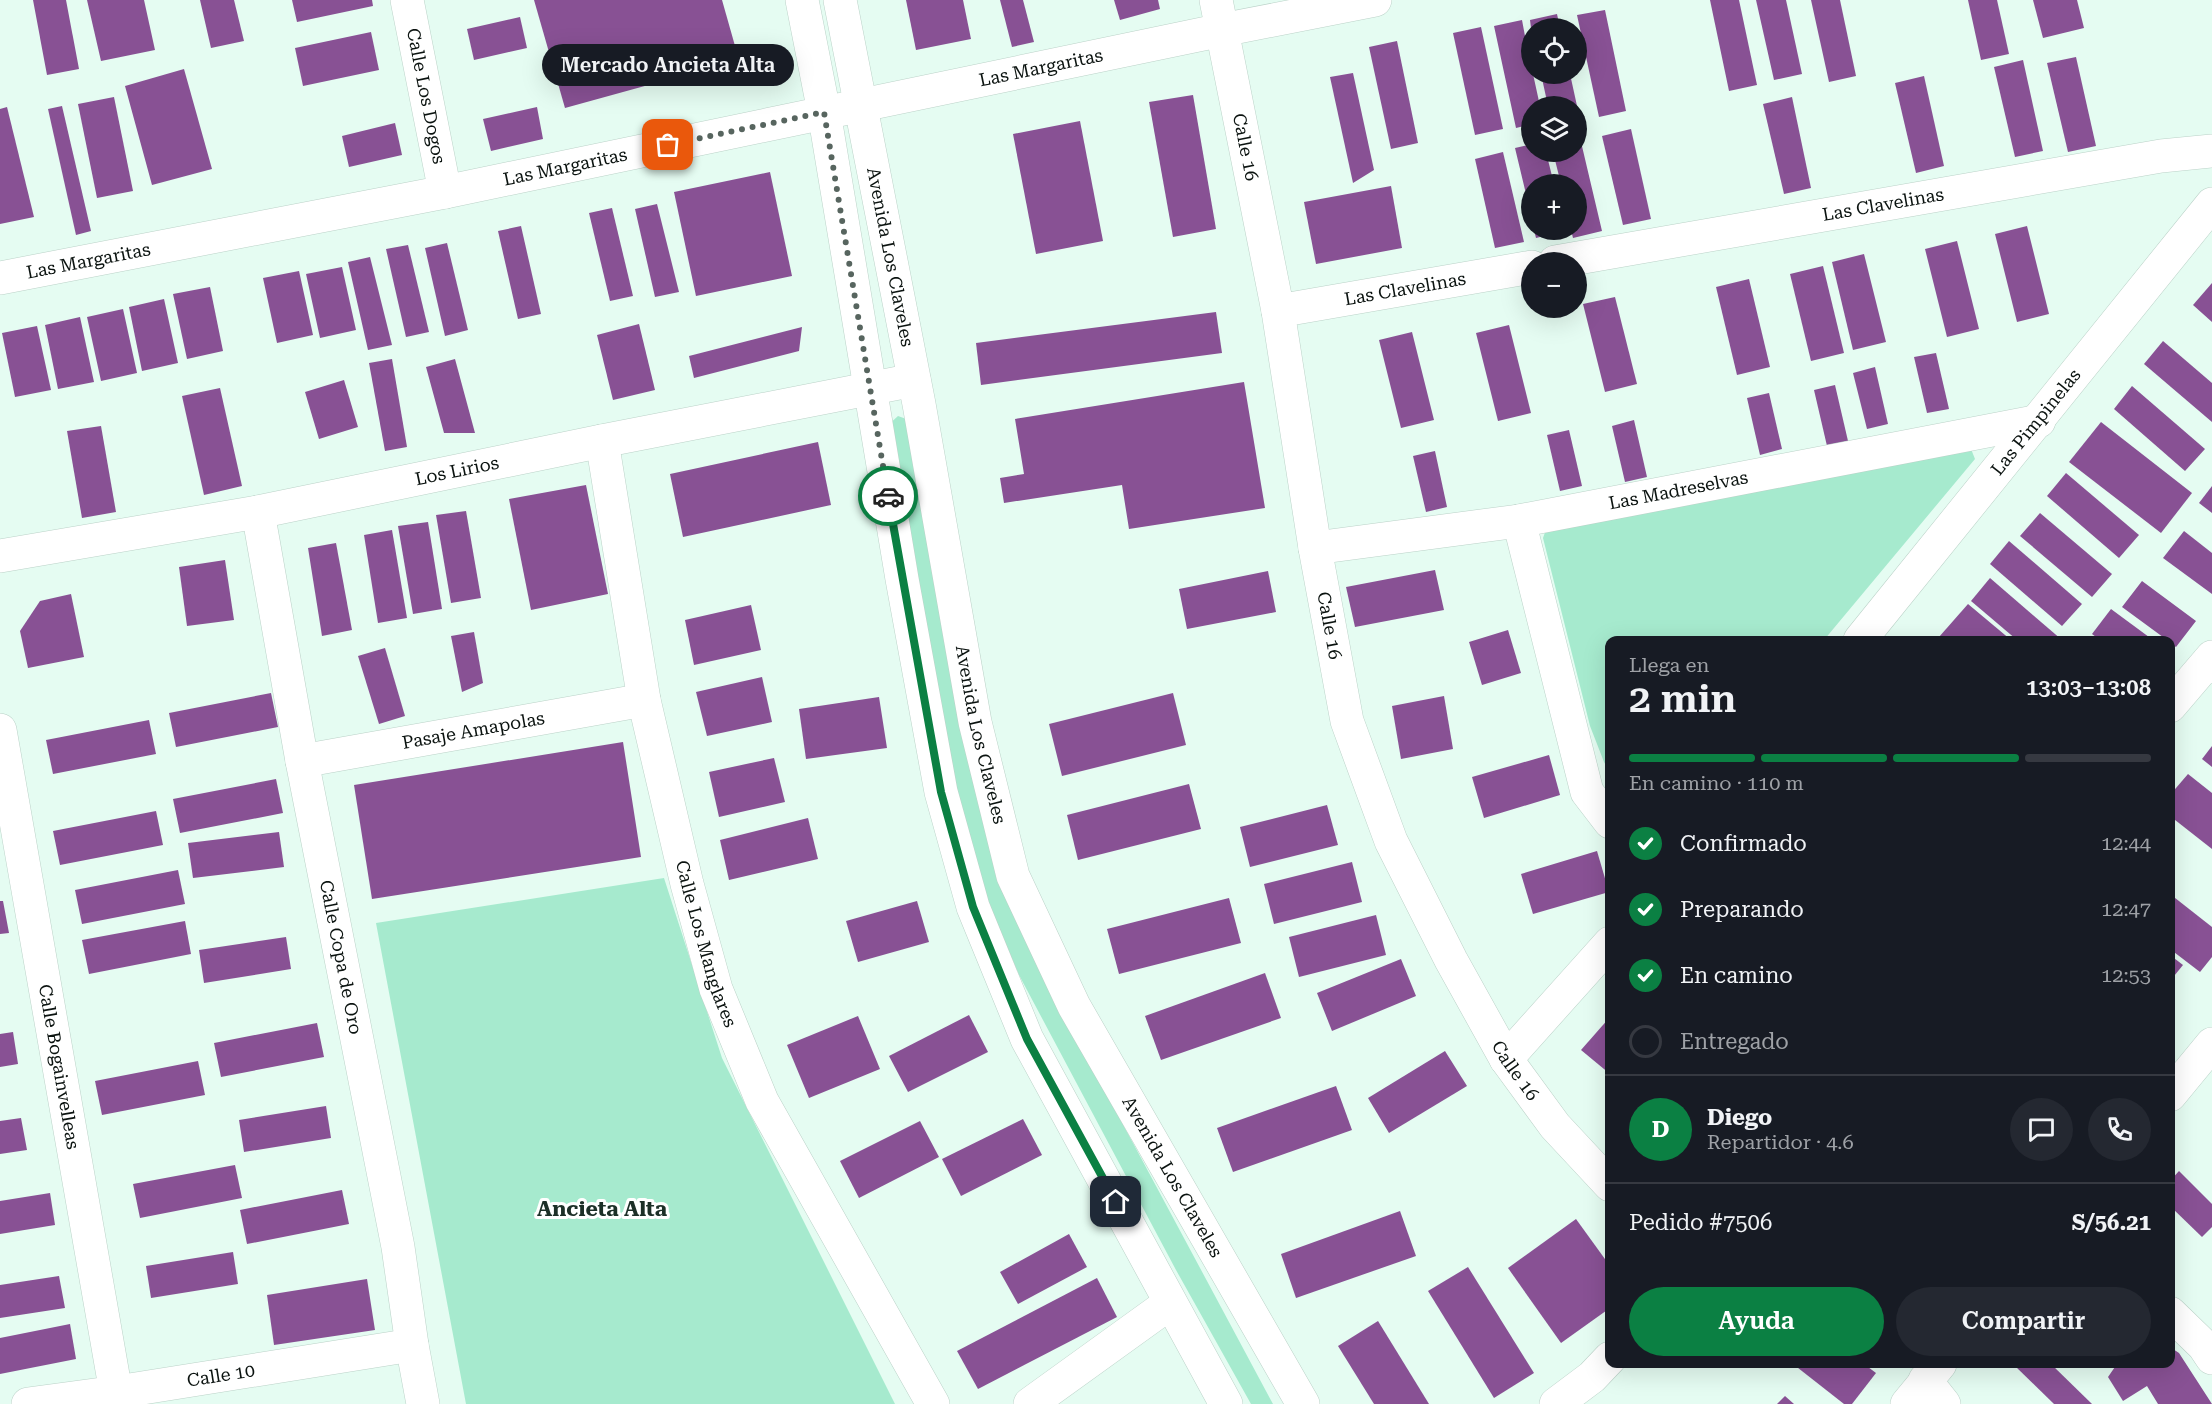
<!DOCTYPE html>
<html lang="es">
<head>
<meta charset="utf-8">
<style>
  body { margin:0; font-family:"Roboto Serif",serif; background:#242831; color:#f1f3f6; height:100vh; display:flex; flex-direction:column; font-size:22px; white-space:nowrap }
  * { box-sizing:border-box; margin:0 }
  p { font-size:20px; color:#9ea1a6 }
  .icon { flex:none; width:33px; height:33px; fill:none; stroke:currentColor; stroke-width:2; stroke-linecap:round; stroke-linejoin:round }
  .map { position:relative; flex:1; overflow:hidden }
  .sheet { position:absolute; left:1605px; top:636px; width:570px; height:732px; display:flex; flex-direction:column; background:#171b24; border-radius:12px; box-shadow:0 6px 24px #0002 }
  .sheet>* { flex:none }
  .buttons { position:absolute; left:1521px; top:18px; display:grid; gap:12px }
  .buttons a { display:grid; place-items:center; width:66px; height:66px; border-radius:50%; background:#171b24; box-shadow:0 6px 24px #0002; font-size:30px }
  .pin { position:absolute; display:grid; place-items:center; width:51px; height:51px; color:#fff; margin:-26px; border-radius:12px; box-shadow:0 3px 9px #0006 }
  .courier { position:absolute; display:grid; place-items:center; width:60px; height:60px; margin:-30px; border:4px solid #0b8043; border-radius:50%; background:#fff; color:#222; box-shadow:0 2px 8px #0007 }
  .bubble { position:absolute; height:42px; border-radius:21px; background:#171b24; box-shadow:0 6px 24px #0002; font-size:20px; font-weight:600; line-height:42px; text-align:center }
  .headline em { font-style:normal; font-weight:600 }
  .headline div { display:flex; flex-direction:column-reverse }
  .headline { display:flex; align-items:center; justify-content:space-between; height:102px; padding:0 24px }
  h1 { font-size:39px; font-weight:600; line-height:45px }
  .bar { display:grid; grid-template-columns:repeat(4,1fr); gap:9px 6px; align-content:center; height:72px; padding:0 24px }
  .bar i { height:8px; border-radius:4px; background:#363941 }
  .bar .selected { background:#0b8043 }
  .bar p { grid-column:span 4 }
  .line { display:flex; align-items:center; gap:15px; padding:0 24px; border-top:2px solid #363941 }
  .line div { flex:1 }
  .round { display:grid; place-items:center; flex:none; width:63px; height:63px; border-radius:32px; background:#242831 }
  ol { padding:0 24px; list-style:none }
  li { display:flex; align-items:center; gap:18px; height:66px }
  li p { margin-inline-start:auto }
  li .icon { padding:6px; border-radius:50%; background:#0b8043; color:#fff; stroke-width:4 }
  li:last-child { color:#9ea1a6 }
  li i { width:33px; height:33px; border:3px solid #363941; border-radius:50% }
  .action { display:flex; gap:12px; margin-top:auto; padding:12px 24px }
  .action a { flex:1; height:69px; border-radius:36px; background:#0b8043; color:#fff; font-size:24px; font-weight:600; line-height:69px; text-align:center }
  .action a+a { background:#242831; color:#f1f3f6 }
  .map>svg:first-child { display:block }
</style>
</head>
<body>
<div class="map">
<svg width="2212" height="1404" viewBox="0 0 2212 1404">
  <rect width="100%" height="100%" fill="#e5fcf2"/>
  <g fill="#a6eace">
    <polygon points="898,416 909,420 959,703 1104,1089 1273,1404 1251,1404 1176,1270 1019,975 991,909 955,799 886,427"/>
    <polygon points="1969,444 1975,459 1824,640 1610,640 1609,771 1604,762 1590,726 1543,538 1549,521"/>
    <polygon points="664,878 722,1058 895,1404 466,1404 376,923"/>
  </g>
  <g fill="#885194">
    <polygon points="33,0 66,0 79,69 47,75"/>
    <polygon points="87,0 144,0 155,50 101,61"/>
    <polygon points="200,0 234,0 244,41 211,48"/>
    <polygon points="292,0 372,0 373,6 297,22"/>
    <polygon points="534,0 722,0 739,60 565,108"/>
    <polygon points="906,0 963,0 971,39 916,50"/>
    <polygon points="1000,0 1023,0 1034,42 1012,47"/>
    <polygon points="1114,0 1158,0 1160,9 1120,20"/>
    <polygon points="1710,0 1739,0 1757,85 1729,91"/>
    <polygon points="1756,0 1786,0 1802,74 1774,80"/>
    <polygon points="1811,0 1840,0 1856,76 1829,82"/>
    <polygon points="1968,0 1997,0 2009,54 1981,60"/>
    <polygon points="2033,0 2077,0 2084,28 2043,38"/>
    <polygon points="1605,10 1626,111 1599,117 1577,15"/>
    <polygon points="1557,14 1560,28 1531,28 1530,20"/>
    <polygon points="520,17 527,48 474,60 467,29"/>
    <polygon points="1522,20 1532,74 1533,74 1540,106 1532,106 1532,124 1516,128 1494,26"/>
    <polygon points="1481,27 1503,129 1475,135 1453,33"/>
    <polygon points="371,32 379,70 303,86 295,48"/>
    <polygon points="1397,41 1418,143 1391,149 1369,47"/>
    <polygon points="2076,57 2096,146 2068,152 2047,63"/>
    <polygon points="2023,60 2043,151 2015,157 1994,67"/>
    <polygon points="184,69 212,169 152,185 125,86"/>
    <polygon points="1353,73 1374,170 1353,183 1330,77"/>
    <polygon points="1541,74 1570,74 1577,106 1548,106"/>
    <polygon points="1924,76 1944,166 1916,173 1895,83"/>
    <polygon points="1193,95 1216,229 1173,237 1149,102"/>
    <polygon points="114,97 133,191 97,198 78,104"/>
    <polygon points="1792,97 1811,188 1784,194 1763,104"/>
    <polygon points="62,106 91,231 76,235 48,109"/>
    <polygon points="7,107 34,217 0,224 0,109"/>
    <polygon points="537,107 543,139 491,151 483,119"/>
    <polygon points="1080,121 1103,241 1036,254 1013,134"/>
    <polygon points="395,123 402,155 349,167 342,136"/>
    <polygon points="1631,129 1651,219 1623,225 1602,136"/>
    <polygon points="1581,142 1602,231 1573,238 1571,230 1576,230 1576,184 1561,184 1553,152 1576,152 1576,143"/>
    <polygon points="1532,144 1532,152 1546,152 1554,184 1532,184 1531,215 1515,148"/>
    <polygon points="1503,152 1524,242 1495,248 1475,159"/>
    <polygon points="770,172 792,276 696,296 674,192"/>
    <polygon points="1391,186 1402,248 1316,264 1304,202"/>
    <polygon points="657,204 679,292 655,297 635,209"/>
    <polygon points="612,208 633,296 610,301 589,213"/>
    <polygon points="521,226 541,314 518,319 498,231"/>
    <polygon points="2027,226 2049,314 2017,322 1995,234"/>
    <polygon points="1534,230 1564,230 1565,231 1536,238"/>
    <polygon points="1957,241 1979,329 1947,337 1925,249"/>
    <polygon points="447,243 468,330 445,336 425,248"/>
    <polygon points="408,245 429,332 406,337 386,249"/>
    <polygon points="1864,254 1886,342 1853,350 1832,262"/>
    <polygon points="370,257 392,345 368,350 348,262"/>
    <polygon points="1823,266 1844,353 1811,361 1790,274"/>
    <polygon points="342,267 356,330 320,338 306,274"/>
    <polygon points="299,271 313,335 277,343 263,278"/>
    <polygon points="1749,279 1770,367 1737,375 1716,287"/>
    <polygon points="2212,283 2212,322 2193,305"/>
    <polygon points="210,287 223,351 187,359 173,294"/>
    <polygon points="1615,297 1637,384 1605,392 1583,304"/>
    <polygon points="164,299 178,363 142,371 129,307"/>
    <polygon points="123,309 137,373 101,381 87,317"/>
    <polygon points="1216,312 1222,353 981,385 976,343"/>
    <polygon points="80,317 94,382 58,389 45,325"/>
    <polygon points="639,324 655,390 613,400 597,335"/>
    <polygon points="1509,325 1531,413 1498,421 1476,333"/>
    <polygon points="37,326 51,390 15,397 2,333"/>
    <polygon points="802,327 799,351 694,378 689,356"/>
    <polygon points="1412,332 1434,420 1401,428 1379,340"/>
    <polygon points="2163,341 2212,383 2212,422 2144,364"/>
    <polygon points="1936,353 1949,409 1927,413 1914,357"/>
    <polygon points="392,359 407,447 385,451 369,363"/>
    <polygon points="455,359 475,433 444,433 426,367"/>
    <polygon points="1875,367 1888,424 1867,429 1853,373"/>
    <polygon points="344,380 358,427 319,439 305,392"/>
    <polygon points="1244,382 1265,508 1129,529 1122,485 1004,503 1000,478 1024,474 1015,419"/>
    <polygon points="1835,385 1848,441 1827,446 1814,390"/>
    <polygon points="2132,386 2205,449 2185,471 2114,409"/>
    <polygon points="220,388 242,486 204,495 182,396"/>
    <polygon points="1769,393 1782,449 1760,455 1747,398"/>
    <polygon points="1634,420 1647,477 1625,482 1612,426"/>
    <polygon points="2101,422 2192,493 2161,533 2069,462"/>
    <polygon points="101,426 116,512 82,518 67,431"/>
    <polygon points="1569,430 1582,486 1560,491 1547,435"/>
    <polygon points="818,442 831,505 683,537 670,474"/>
    <polygon points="1435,451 1447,507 1426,512 1413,456"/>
    <polygon points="2066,473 2139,535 2119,558 2047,496"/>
    <polygon points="586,485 608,594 531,610 509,499"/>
    <polygon points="2212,486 2212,513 2199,503"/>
    <polygon points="466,511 481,598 451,603 436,515"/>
    <polygon points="2040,513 2112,574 2092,597 2020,536"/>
    <polygon points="428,522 442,609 413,614 398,526"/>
    <polygon points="392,530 407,618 378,623 364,535"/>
    <polygon points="2184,531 2212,553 2212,594 2163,558"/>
    <polygon points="2009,541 2082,604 2062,626 1990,564"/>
    <polygon points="336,543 352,630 322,636 308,548"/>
    <polygon points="225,560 234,620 187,626 179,567"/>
    <polygon points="1435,570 1444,610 1355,627 1346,587"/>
    <polygon points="1268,571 1276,612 1187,629 1179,589"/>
    <polygon points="1990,578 2062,640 2017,640 1971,601"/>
    <polygon points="2142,581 2196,621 2176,647 2170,643 2170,640 2167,640 2122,607"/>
    <polygon points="71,594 84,657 28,668 20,631 40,601"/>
    <polygon points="1968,604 2011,640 1944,640 1939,637"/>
    <polygon points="751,605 761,650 694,665 685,620"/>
    <polygon points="2111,609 2153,640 2100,640 2092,634"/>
    <polygon points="1508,630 1521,673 1482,685 1469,642"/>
    <polygon points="474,632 483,683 462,692 451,636"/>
    <polygon points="385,648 405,716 379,724 358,656"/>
    <polygon points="762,677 772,722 707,736 696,692"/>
    <polygon points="271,693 278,727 176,747 169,713"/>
    <polygon points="1173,693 1186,745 1062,776 1049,724"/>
    <polygon points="1444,696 1453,749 1401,759 1392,706"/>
    <polygon points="879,697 887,748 806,759 799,709"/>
    <polygon points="149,720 156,754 53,774 46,740"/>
    <polygon points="623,742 641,857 372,899 354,785"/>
    <polygon points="2212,746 2212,767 2202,759"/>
    <polygon points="1549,755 1560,795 1484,818 1472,777"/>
    <polygon points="774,758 785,802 719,817 709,772"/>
    <polygon points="2188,774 2212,793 2212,849 2170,816 2170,795"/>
    <polygon points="276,779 283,813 180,833 173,799"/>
    <polygon points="1189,784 1201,829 1078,860 1067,815"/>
    <polygon points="1327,805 1338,845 1250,867 1240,827"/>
    <polygon points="156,811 163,845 60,865 53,831"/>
    <polygon points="808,818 818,859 729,880 720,840"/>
    <polygon points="279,832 284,867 193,878 188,843"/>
    <polygon points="1597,851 1609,892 1533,914 1521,874"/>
    <polygon points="1352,862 1362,902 1274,924 1264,884"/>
    <polygon points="178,870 185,904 82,924 75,890"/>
    <polygon points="2170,894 2212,927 2212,957 2200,972 2170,949"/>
    <polygon points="1229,898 1241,943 1119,974 1107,929"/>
    <polygon points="0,901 3,901 9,933 0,934"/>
    <polygon points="917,901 929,942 858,962 846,921"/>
    <polygon points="1376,915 1386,955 1299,977 1289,937"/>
    <polygon points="185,921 191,954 89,974 82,940"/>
    <polygon points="286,937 291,969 204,983 199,950"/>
    <polygon points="2170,955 2183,965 2170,981"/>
    <polygon points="1401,959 1416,996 1332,1031 1317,993"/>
    <polygon points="1265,973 1281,1018 1161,1060 1145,1016"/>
    <polygon points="969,1015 988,1052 908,1092 889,1056"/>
    <polygon points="858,1016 880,1069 809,1098 787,1045"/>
    <polygon points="1610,1017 1610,1074 1581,1050"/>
    <polygon points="317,1023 324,1057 221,1077 214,1043"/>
    <polygon points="13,1032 18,1064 0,1067 0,1034"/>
    <polygon points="1445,1051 1467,1086 1389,1133 1368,1098"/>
    <polygon points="198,1061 205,1095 102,1115 95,1081"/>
    <polygon points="1336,1086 1352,1130 1233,1172 1217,1128"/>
    <polygon points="326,1106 331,1138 244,1152 239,1120"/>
    <polygon points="21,1118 27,1150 0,1154 0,1121"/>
    <polygon points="1023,1119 1042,1155 961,1196 942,1159"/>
    <polygon points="920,1121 939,1157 859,1198 840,1161"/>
    <polygon points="235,1165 242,1198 140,1218 133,1184"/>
    <polygon points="2179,1171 2212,1204 2212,1227 2202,1237 2170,1206 2170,1181"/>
    <polygon points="342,1190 349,1224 247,1244 240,1210"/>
    <polygon points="50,1193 55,1225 0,1234 0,1201"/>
    <polygon points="1400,1211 1416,1256 1296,1298 1281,1254"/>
    <polygon points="1576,1219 1610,1266 1610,1308 1561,1343 1508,1268"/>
    <polygon points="1069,1234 1087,1267 1018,1304 1000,1272"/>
    <polygon points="233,1252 238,1284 151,1298 146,1266"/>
    <polygon points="1468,1267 1534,1373 1494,1398 1428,1291"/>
    <polygon points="59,1276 65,1308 0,1318 0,1285"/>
    <polygon points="1097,1278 1117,1317 978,1389 957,1351"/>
    <polygon points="367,1279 375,1330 274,1345 267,1295"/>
    <polygon points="1378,1321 1429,1404 1374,1404 1338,1346"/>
    <polygon points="70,1324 76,1359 0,1374 0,1338"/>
    <polygon points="2170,1347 2179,1353 2212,1404 2158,1404 2147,1386 2123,1401 2108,1377 2117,1364 2170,1364"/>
    <polygon points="1793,1364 1864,1364 1876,1373 1852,1404 1844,1404"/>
    <polygon points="2018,1364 2051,1364 2092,1404 2054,1404 2015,1366"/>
    <polygon points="1785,1396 1794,1404 1777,1404"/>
  </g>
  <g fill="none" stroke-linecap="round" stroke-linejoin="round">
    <defs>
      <polyline id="pedestrian" points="2170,1313 2204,1346 2212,1358"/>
      <g id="minor">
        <path id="s1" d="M 407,0 L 445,192"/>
        <path id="s2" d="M 1216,0 L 1278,311 L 1315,548 L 1347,721 L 1391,841 L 1451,960 L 1506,1059 L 1555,1126 L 1610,1185"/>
        <path id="s3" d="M 1555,262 L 2161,156 L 2212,151"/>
        <path id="s4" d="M 0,278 L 445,192 L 1222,30 L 1375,0"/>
        <path id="s5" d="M 1278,311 L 1532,267"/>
        <path id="s6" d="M 602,441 L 644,700 L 687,884 L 716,989 L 762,1101 L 933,1404"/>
        <path id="s7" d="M 258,512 L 302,761 L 398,1247 L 412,1345 L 423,1404"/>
        <polyline points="1519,521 1587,792 1610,822"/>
        <path id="s8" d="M 1315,548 L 1519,521 L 2039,421"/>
        <path id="s9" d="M 0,556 L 258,512 L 602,441 L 914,380"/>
        <path id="s10" d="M 1860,640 L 2212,204"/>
        <polyline points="2170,706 2212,657"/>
        <path id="s11" d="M 0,730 L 118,1404"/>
        <path id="s12" d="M 302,761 L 644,700"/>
        <polyline points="1506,1059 1610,943"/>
        <polyline points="2170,1095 2212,1044"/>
        <polyline points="1925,1380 1944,1404"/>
        <path id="s13" d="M 28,1404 L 117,1392 L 412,1345"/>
        <polyline points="1030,1404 1170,1303"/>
        <polyline points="1556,1404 1592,1377 1610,1358"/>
        <polyline points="1907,1404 1940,1364"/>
      </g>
      <g id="tertiary">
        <polyline points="802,0 824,112 902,579 941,792 973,907 1027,1039 1226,1404"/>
        <path id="s14" d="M 840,0 L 919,404 L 975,722 L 1013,876 L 1074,1006 L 1303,1404"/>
      </g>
    </defs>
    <use href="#pedestrian" stroke="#bbd2c8" stroke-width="34"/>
    <use href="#minor" stroke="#bbd2c8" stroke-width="34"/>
    <use href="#tertiary" stroke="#bbd2c8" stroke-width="34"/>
    <use href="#pedestrian" stroke="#fff" stroke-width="33"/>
    <use href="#minor" stroke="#fff" stroke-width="33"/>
    <use href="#tertiary" stroke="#fff" stroke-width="33"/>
  </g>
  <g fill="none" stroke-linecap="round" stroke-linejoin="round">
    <polyline stroke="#57655f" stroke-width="6" stroke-dasharray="0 10.8" points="668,145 824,112 888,496"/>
    <polyline stroke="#0b8043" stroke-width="8" points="888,496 941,792 973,907 1027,1039 1116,1202"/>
  </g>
  <g text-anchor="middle" stroke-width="6" stroke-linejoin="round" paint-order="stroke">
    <g font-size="18" fill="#0b1310" stroke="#fff">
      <text dy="6" stroke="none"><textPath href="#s4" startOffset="1062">Las Margaritas</textPath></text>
      <text dy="6" stroke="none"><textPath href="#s1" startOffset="98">Calle Los Dogos</textPath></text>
      <text dy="6" stroke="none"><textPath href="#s2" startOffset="150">Calle 16</textPath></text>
      <text dy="6" stroke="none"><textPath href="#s4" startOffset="576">Las Margaritas</textPath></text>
      <text dy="6" stroke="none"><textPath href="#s3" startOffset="333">Las Clavelinas</textPath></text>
      <text dy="6" stroke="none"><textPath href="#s14" startOffset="262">Avenida Los Claveles</textPath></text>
      <text dy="6" stroke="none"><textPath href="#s4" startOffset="90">Las Margaritas</textPath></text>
      <text dy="6" stroke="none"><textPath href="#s5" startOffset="129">Las Clavelinas</textPath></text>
      <text dy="6" stroke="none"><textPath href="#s10" startOffset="280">Las Pimpinelas</textPath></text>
      <text dy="6" stroke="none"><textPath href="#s9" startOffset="465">Los Lirios</textPath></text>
      <text dy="6" stroke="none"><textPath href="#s8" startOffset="368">Las Madreselvas</textPath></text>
      <text dy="6" stroke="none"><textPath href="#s2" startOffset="636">Calle 16</textPath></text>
      <text dy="6" stroke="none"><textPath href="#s12" startOffset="174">Pasaje Amapolas</textPath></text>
      <text dy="6" stroke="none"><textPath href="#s14" startOffset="748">Avenida Los Claveles</textPath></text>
      <text dy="6" stroke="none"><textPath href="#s6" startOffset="514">Calle Los Manglares</textPath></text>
      <text dy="6" stroke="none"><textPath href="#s7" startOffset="453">Calle Copa de Oro</textPath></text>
      <text dy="6" stroke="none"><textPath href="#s11" startOffset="342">Calle Bogainvelleas</textPath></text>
      <text dy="6" stroke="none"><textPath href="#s2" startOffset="1122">Calle 16</textPath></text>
      <text dy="6" stroke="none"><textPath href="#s14" startOffset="1234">Avenida Los Claveles</textPath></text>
      <text dy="6" stroke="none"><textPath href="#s13" startOffset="195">Calle 10</textPath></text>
    </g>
    <g font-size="21" font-weight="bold" fill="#1c2f27" stroke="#fff">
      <text x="602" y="1216">Ancieta Alta</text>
    </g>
  </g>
</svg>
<div class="buttons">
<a><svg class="icon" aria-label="locate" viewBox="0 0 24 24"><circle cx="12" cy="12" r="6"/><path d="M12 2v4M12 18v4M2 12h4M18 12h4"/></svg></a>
<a><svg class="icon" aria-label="layers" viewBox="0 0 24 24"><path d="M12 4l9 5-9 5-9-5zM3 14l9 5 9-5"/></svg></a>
<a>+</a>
<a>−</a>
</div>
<div class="pin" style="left:668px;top:145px;background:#ea580c"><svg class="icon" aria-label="bag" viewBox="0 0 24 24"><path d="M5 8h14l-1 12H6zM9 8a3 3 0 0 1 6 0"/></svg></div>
<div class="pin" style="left:1116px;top:1202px;background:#1f2937"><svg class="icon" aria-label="home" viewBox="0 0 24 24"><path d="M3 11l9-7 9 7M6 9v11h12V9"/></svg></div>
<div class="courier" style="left:888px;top:496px"><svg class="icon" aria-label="car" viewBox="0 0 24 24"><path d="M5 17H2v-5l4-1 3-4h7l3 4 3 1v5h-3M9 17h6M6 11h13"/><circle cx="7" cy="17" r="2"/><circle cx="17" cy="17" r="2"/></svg></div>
<div class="bubble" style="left:542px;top:44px;width:252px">Mercado Ancieta Alta</div>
<section class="sheet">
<div class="headline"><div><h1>2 min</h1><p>Llega en</p></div><em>13:03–13:08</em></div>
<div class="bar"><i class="selected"></i><i class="selected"></i><i class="selected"></i><i></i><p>En camino · 110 m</p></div>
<ol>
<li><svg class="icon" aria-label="check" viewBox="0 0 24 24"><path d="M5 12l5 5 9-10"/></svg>Confirmado<p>12:44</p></li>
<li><svg class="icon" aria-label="check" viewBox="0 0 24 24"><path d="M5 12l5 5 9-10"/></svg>Preparando<p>12:47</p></li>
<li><svg class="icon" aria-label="check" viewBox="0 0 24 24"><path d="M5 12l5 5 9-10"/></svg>En camino<p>12:53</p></li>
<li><i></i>Entregado</li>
</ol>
<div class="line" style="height:108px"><b class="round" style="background:#0b8043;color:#fff">D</b><div><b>Diego</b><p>Repartidor · 4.6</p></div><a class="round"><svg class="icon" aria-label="chat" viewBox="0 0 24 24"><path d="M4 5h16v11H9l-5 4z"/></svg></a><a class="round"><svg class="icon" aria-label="phone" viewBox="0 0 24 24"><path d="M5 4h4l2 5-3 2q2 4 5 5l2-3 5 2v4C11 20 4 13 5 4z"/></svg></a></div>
<div class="line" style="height:78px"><div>Pedido #7506</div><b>S/56.21</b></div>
<div class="action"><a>Ayuda</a><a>Compartir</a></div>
</section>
</div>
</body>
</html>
